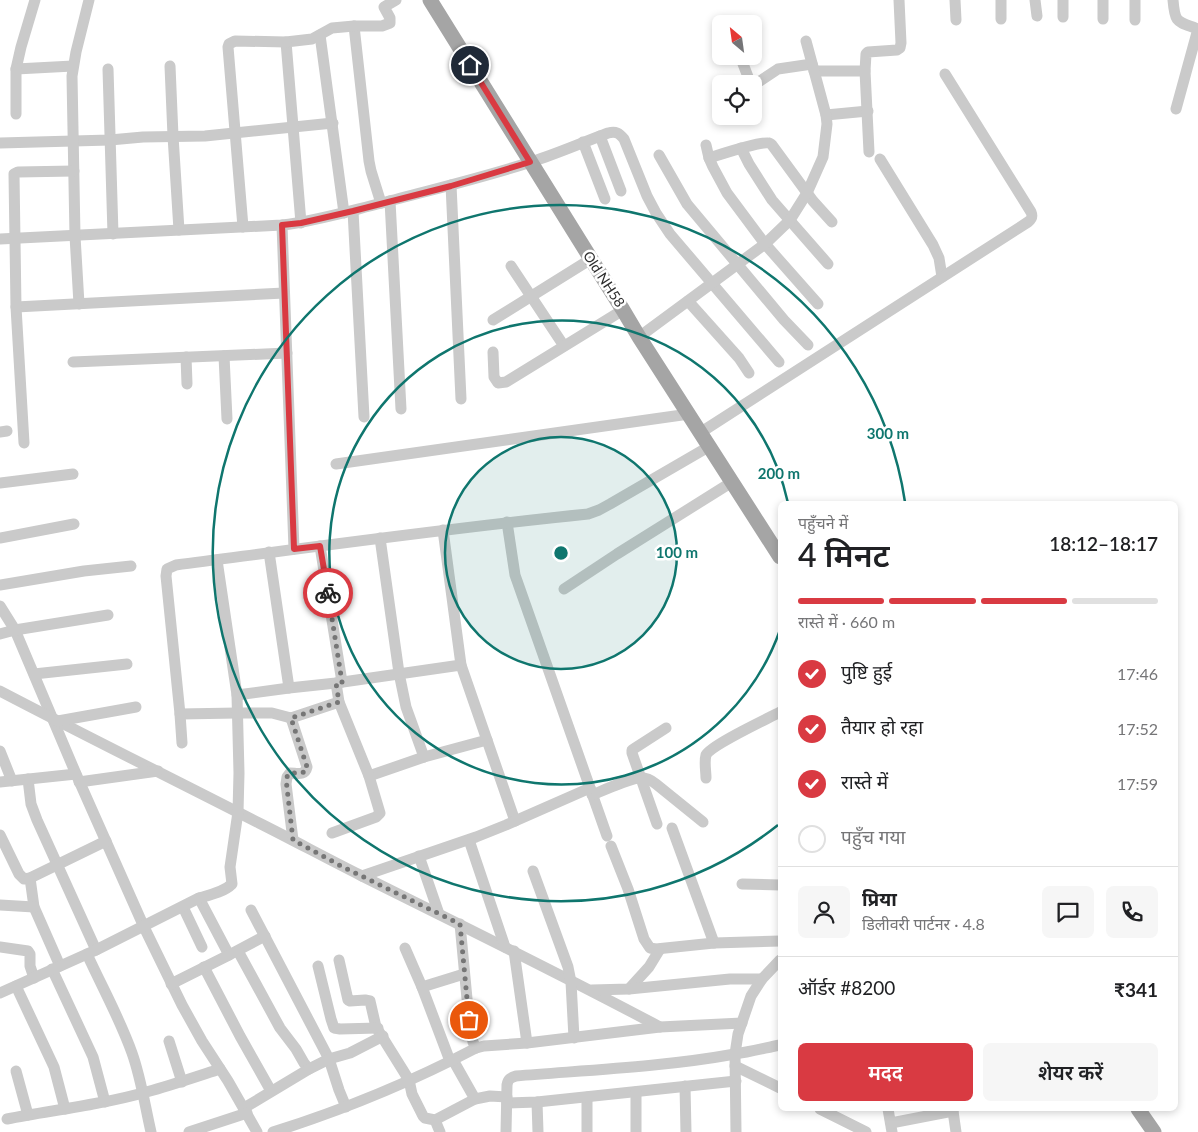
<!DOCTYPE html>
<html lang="hi">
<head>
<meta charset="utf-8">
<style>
  body { margin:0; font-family:Lato,"Noto Sans Devanagari",sans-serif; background:#f6f6f6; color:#202124; height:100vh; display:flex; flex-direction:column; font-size:19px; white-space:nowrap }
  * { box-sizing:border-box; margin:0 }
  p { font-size:16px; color:#757577 }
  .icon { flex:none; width:28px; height:28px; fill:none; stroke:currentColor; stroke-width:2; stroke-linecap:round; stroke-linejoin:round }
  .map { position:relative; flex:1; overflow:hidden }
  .sheet { position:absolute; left:778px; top:501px; width:400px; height:610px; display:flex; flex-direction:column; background:#fff; border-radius:8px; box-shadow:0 2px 8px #0003 }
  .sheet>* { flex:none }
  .needle { width:32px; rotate:331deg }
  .tools { position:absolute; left:712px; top:15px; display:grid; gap:10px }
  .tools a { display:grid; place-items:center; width:50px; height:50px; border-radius:8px; background:#fff; box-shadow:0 2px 8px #0003; font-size:25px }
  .pin { position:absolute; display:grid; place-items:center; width:42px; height:42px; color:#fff; margin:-21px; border:2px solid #fff; border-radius:50%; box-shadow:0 1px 5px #0007 }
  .courier { position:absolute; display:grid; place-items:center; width:50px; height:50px; margin:-25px; border:4px solid #d93a42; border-radius:50%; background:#fff; color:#222; box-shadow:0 1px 6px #0007 }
  .head em { font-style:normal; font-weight:600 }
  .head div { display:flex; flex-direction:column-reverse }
  .head { display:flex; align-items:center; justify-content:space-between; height:85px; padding:0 20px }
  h1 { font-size:32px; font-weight:600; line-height:38px }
  .bar { display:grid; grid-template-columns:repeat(4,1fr); gap:8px 5px; align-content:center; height:60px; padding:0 20px }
  .bar i { height:6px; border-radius:4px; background:#e0e0e0 }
  .bar .on { background:#d93a42 }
  .bar p { grid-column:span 4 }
  .line { display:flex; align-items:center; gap:12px; padding:0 20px; border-top:1px solid #e0e0e0 }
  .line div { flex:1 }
  .round { display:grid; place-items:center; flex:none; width:52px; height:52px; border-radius:8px; background:#f6f6f6 }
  ol { padding:0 20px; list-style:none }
  li { display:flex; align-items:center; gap:15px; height:55px }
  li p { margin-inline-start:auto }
  li .icon { padding:5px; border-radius:50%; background:#d93a42; color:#fff; stroke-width:4 }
  li:last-child { color:#757577 }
  li i { width:28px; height:28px; border:2px solid #e0e0e0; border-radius:50% }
  .cta { display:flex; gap:10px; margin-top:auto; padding:10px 20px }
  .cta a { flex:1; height:58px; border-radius:8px; background:#d93a42; color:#fff; font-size:20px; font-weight:600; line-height:58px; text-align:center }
  .cta a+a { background:#f6f6f6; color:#202124 }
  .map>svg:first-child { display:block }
</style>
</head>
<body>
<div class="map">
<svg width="1198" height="1132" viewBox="0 0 1198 1132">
  <rect width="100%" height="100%" fill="#fff"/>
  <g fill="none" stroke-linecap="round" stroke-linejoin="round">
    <g stroke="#cacaca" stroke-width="11">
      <polyline points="35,0 21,47 16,69 73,66"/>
      <polyline points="955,0 956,20"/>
      <polyline points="1035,0 1037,16"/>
      <polyline points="1063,0 1063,17"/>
      <polyline points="1103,0 1103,19"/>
      <polyline points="1135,0 1135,20"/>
      <path d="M 1173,0 C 1175,24 1177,21 1198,29"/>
      <polyline points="1001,19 1001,0"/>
      <polyline points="320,35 344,213"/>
      <polyline points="740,56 750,82 752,83 760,81 778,69 812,64"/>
      <polyline points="170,66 173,136 179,230"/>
      <polyline points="108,69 113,234"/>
      <polyline points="814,71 865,71"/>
      <polyline points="1176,109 1198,29"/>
      <polyline points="16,114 16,69"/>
      <polyline points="826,115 868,111"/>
      <polyline points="600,136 621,191"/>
      <polyline points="583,142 605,199"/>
      <polyline points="0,143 110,140 143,137 205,136 333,123"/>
      <polyline points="706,145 709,158 713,167 727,193 765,244 818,304"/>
      <polyline points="741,148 749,164 772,200 828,264"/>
      <polyline points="869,152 865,71 866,54 868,52 897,50 900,48 901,43 899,0"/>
      <polyline points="659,155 687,204 784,320 808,345"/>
      <path d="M 709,158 C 719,155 760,141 769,143 C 770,143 771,144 772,145 L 813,201 L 832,222"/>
      <polyline points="880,159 933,245 939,258 942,277"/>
      <polyline points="451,185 461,399"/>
      <polyline points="390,201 401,409"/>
      <polyline points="381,203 371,171 369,161 354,26 382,26 390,23 390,18 384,7 396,0"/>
      <polyline points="353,211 364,417"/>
      <polyline points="301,223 286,42 312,39 332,28 354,26"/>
      <polyline points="282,225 294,549"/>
      <polyline points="243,227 228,47 229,44 235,41 286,42"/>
      <path d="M 0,239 L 282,225 C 316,221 349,211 382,203 C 434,189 486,177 537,160 C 561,152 584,142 608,133 C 616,131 619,133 624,139 L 647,196 L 656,213 L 670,234 L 779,362"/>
      <polyline points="511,266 564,346"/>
      <polyline points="688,301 739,358 749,373"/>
      <polyline points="79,304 75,236 72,76 76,52 89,0"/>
      <polyline points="16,307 284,293"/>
      <polyline points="493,320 591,259"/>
      <polyline points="639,337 765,244 790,220 807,193 823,157 827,124 826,115 806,41"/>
      <polyline points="493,352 494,377 498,383 506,382 623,310"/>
      <polyline points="224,356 227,419"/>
      <polyline points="186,357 187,384"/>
      <polyline points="73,362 287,353"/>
      <path d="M 706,429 L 1028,222 C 1032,219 1033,217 1031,212 L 945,74"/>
      <polyline points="0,432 7,431"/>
      <polyline points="24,443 16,307 14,174 18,172 74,171"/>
      <polyline points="336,464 689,414"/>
      <polyline points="0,483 73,474"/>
      <polyline points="507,522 515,575 607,836"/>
      <polyline points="443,530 461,665 515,821"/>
      <polyline points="0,538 74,524"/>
      <polyline points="380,538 399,673 406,707 424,757"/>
      <polyline points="320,546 342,682"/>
      <polyline points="269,552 289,688"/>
      <polyline points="0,585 84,571 131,566"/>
      <polyline points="564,589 617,554 732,482"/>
      <polyline points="0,606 15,630 76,774 144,927 182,1005 202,1041 228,1081 257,1132"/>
      <polyline points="0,634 15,630 108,615"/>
      <polyline points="34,674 127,664"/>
      <path d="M 0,691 C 86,736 173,779 259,823 C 293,840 326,858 360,875 C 460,925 561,974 660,1027"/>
      <polyline points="237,695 289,688 336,683 461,665"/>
      <polyline points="180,714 237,713 272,713 291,718 339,702"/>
      <path d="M 291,718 L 307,767 C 305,776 297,773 290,773 L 287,777 L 286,784 L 293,840"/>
      <polyline points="58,721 136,707"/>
      <path d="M 182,743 L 180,714 L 166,576 L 167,569 L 176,565 C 313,547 450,528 588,514 L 599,510 L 610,504 L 710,446"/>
      <polyline points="0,751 12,781"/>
      <polyline points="369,776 424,757 487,740"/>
      <path d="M 706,778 C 706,771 704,762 706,755 C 711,745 767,719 780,712"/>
      <polyline points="28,779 31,804 37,820 96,950"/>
      <polyline points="0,782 76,774"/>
      <polyline points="79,782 158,771"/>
      <path d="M 592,795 C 604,790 626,780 638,778 C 645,777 651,780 656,784 L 703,822"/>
      <polyline points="657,824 632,753 632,750 635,748 666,728"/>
      <polyline points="672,828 714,943"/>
      <polyline points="332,833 376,817 380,813 369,776 339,702 336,683"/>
      <polyline points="0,835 19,874 24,879 30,878 106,841"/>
      <polyline points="469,840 505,947"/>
      <polyline points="611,846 628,889 644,939 650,948 656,949 714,943 780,941"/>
      <polyline points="419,856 439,914"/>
      <polyline points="533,871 568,967 571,982 574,1038"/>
      <polyline points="362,876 476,837 506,825 590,788"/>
      <polyline points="30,878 34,907 60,966"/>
      <polyline points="742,884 780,885"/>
      <polyline points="199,898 229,955 265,936"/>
      <polyline points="0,905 34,907"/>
      <polyline points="183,907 202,947"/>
      <polyline points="251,910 329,1059 339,1090 346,1107"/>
      <polyline points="460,924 469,1020 473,1042 476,1048"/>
      <polyline points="0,947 28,951 30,954 30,966 34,978"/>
      <polyline points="405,948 422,987 450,1061"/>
      <polyline points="238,951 280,1028 296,1049 304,1063 309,1069"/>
      <polyline points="514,951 527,1043"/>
      <path d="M 87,954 C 102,987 120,1019 132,1053 C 141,1078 145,1106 151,1132"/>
      <polyline points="339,960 348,1000 350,1001 365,1000 370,1001 376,1027 409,1080 412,1094 423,1116 425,1118 435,1120 440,1132"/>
      <polyline points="318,966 331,1019 334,1028 340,1029 378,1028"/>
      <polyline points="204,967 240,1036 271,1091"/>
      <polyline points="52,969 93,1057 105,1102"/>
      <polyline points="171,984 229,955"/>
      <polyline points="16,986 54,1067 65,1109"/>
      <polyline points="422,987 464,974"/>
      <polyline points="629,989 649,967 660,949"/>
      <polyline points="592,990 629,989 730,979 762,979"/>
      <path d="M 0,993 L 96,950 L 199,898 C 210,895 224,892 232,884 L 230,867 L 238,812 L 239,773 L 237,695 L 217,560"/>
      <polyline points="169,1041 182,1082"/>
      <polyline points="453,1060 475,1099"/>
      <polyline points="735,1066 780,1088"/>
      <polyline points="16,1071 28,1115"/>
      <polyline points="685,1086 686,1132"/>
      <polyline points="587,1097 587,1132"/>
      <polyline points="537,1102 538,1132"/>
      <polyline points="507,1103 537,1102 736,1081"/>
      <polyline points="244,1108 309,1069 329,1059 350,1053 383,1036"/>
      <polyline points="820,1109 866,1132"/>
      <polyline points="888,1109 892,1132"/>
      <polyline points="953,1111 956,1132"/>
      <path d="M 7,1119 C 37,1113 68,1109 98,1103 C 140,1096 180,1082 220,1069"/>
      <polyline points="435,1120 475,1099 490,1096 507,1097"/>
      <polyline points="891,1123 953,1111 953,1109"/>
      <polyline points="189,1132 247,1113"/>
      <path d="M 273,1132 C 343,1110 411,1082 476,1048 L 484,1046 L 527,1043 L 660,1027 L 742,1023"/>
      <path d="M 506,1132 L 507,1085 C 508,1079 510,1078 516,1076 C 589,1070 663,1067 735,1054 C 750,1052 765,1048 780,1045"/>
      <polyline points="636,1132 636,1092"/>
      <polyline points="736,1132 735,1054 738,1034 751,996 762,979 780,960"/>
    </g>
    <g stroke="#a5a5a5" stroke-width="15">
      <polyline points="430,0 591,259 623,310 639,337 780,557"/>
      <polyline points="1138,1109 1154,1132"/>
    </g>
  </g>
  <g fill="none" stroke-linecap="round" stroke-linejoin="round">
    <polyline stroke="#767676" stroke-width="5" stroke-dasharray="0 9" points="328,593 342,682 336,683 339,702 291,718 307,767 307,770 302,773 290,773 288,775 286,779 293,840 343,867 460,924 469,1020"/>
    <polyline stroke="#d93a42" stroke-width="6" points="328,593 320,546 294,549 282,225 301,223 353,211 451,186 530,162 470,65"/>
  </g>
  <circle cx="561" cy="553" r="116" fill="#0f766e" fill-opacity=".12"/>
  <g fill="none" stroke="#0f766e" stroke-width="2.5">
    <circle cx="561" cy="553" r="116"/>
    <path d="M780 630A232 232 0 1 1 788 503"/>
    <path d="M778 825A348 348 0 1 1 905 502"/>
  </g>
  <g text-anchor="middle" stroke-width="5" stroke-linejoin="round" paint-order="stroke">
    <g font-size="14" fill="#2d2d2d" stroke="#fff">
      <text transform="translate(604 279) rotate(57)" y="5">Old NH58</text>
    </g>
  </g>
  <circle cx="561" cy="553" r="8" fill="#0f766e" stroke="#fff" stroke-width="2.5"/>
  <g font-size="15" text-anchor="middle" font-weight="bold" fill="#0f766e" stroke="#fff" stroke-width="5" stroke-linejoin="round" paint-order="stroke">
    <text x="888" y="439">300 m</text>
    <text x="779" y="479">200 m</text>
    <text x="677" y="558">100 m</text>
  </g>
</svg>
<div class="tools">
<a><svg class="needle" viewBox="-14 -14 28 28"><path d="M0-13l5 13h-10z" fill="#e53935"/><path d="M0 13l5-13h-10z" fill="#757577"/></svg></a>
<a><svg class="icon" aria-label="locate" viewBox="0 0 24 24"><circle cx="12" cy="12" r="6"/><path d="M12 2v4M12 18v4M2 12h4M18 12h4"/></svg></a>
</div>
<div class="pin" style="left:469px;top:1020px;background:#ea580c"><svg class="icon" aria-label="bag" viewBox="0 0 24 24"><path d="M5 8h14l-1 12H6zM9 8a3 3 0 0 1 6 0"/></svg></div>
<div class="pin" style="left:470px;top:65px;background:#1f2937"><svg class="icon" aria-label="home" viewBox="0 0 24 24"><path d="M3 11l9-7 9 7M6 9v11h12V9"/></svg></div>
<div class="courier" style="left:328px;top:593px"><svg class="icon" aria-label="bike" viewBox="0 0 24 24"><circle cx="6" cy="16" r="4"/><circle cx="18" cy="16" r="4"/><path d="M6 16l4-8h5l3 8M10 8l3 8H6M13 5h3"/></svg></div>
<section class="sheet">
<div class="head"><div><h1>4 मिनट</h1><p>पहुँचने में</p></div><em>18:12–18:17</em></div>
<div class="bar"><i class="on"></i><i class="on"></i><i class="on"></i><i></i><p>रास्ते में · 660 m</p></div>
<ol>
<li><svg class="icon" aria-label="check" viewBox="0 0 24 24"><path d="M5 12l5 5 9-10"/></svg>पुष्टि हुई<p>17:46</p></li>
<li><svg class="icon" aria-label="check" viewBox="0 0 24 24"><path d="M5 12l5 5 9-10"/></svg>तैयार हो रहा<p>17:52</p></li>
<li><svg class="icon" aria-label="check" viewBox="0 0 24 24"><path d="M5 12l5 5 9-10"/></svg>रास्ते में<p>17:59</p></li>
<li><i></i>पहुँच गया</li>
</ol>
<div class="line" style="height:90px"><a class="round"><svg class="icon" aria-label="person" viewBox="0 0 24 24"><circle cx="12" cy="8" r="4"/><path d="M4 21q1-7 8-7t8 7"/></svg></a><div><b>प्रिया</b><p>डिलीवरी पार्टनर · 4.8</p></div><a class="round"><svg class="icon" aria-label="chat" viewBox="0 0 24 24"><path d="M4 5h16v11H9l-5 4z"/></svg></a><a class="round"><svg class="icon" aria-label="phone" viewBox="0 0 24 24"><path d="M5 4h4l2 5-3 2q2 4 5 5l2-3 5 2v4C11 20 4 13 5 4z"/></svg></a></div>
<div class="line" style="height:65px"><div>ऑर्डर #8200</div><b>₹341</b></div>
<div class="cta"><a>मदद</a><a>शेयर करें</a></div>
</section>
</div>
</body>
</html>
